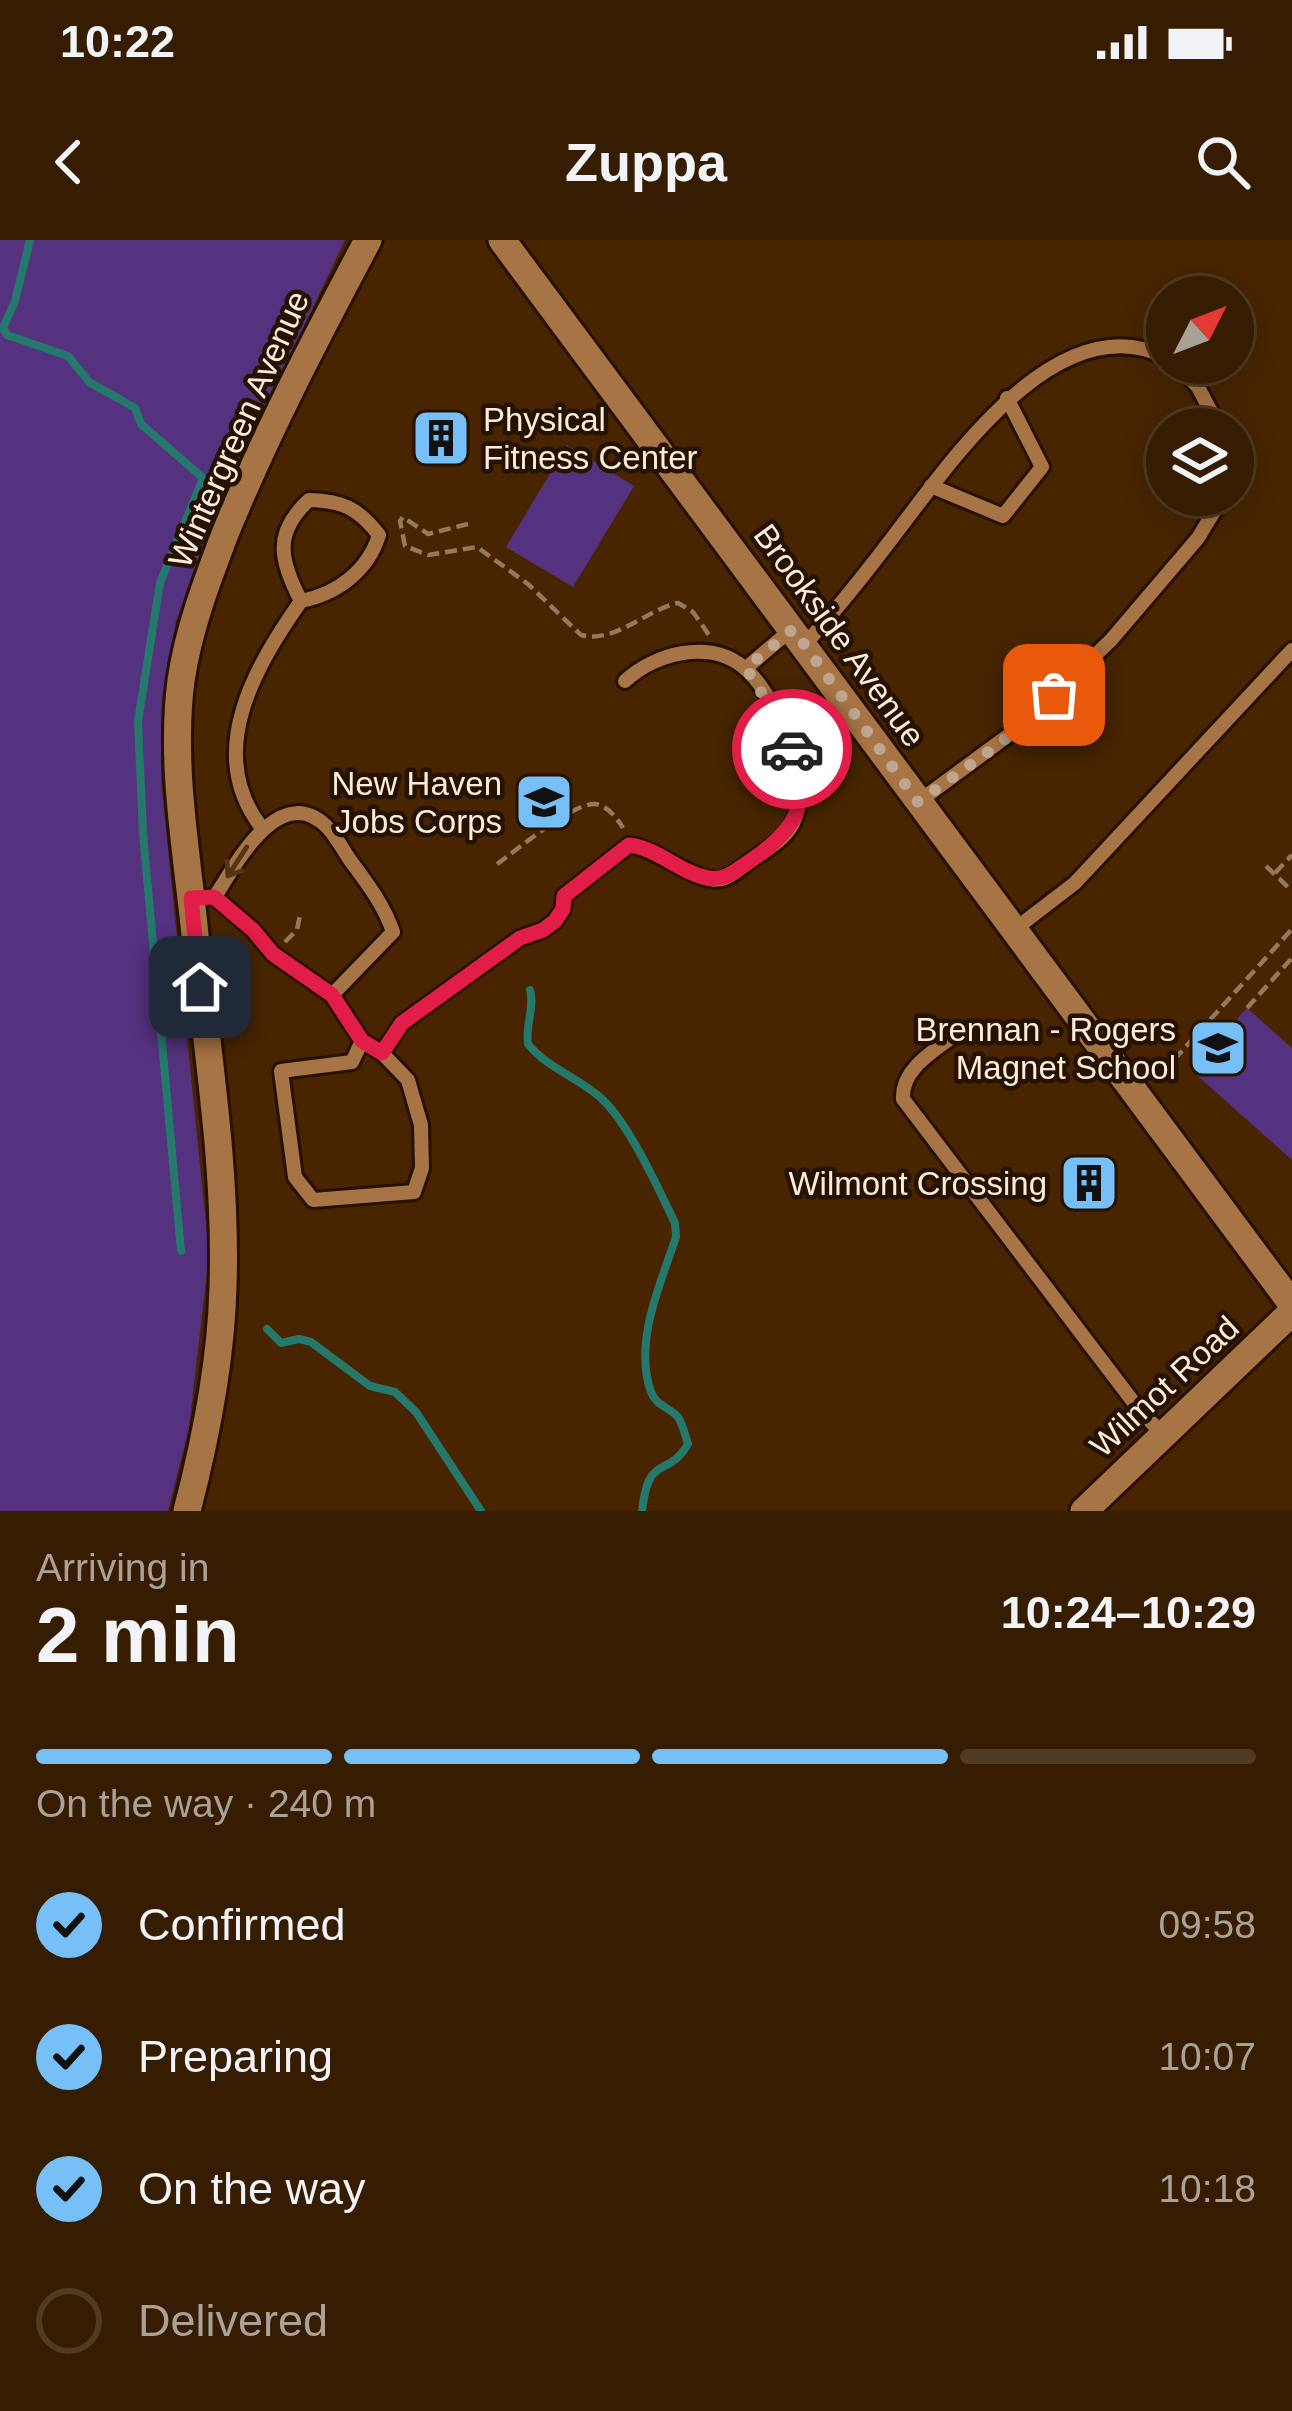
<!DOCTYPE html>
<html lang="en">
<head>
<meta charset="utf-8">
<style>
  body { margin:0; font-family:Helvetica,sans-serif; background:#41290f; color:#f1f3f6; height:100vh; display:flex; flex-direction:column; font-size:45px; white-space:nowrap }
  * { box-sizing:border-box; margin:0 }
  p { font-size:39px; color:#aaa199 }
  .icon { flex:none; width:66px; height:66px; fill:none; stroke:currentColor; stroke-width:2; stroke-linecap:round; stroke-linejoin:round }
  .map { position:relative; height:1271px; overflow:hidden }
  .drawer { display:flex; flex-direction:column; background:#361c00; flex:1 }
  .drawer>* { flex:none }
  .needle { width:78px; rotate:48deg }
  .fabs { position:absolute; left:1146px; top:36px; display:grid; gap:24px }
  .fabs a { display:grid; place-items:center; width:108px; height:108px; border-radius:50%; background:#361c00; box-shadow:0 6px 30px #0003,0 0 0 3px #503a22; font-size:60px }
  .pin { position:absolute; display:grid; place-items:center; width:102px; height:102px; color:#fff; margin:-51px; border-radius:24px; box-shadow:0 6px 18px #0006 }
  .courier { position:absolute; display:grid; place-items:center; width:120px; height:120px; margin:-60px; border:9px solid #e11d48; border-radius:50%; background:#fff; color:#222; box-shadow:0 3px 15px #0007 }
  .head em { font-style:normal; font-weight:800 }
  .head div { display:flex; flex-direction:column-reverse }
  .head { display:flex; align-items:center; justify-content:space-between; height:204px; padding:0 36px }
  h1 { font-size:78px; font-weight:800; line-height:90px }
  .bar { display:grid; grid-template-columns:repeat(4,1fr); gap:18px 12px; align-content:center; height:144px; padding:0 36px }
  .bar i { height:15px; border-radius:9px; background:#503a22 }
  .bar .current { background:#76c0f7 }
  .bar p { grid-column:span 4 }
  ol { padding:0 36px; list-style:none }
  li { display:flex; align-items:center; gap:36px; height:132px }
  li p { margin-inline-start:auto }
  li .icon { padding:12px; border-radius:50%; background:#76c0f7; color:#111; stroke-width:4 }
  li:last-child { color:#aaa199 }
  li i { width:66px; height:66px; border:6px solid #503a22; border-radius:50% }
  .status { display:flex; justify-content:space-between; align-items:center; height:84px; padding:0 60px; background:#361c00; direction:ltr }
  .status svg { height:33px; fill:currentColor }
  header { display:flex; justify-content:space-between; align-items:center; height:156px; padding:0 36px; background:#361c00; font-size:54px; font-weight:800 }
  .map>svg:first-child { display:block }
</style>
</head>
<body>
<div class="status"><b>10:22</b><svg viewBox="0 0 49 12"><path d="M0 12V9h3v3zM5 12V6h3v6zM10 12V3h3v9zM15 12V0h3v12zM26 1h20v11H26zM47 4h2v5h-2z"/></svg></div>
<header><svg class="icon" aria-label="back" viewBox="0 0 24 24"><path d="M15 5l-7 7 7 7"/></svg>Zuppa<svg class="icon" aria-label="search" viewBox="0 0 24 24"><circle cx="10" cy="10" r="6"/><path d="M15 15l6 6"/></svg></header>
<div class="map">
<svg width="1292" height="1271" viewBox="0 0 1292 1271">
  <rect width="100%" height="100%" fill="#482500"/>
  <g fill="#55327f">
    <polygon points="0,0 345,0 223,256 176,381 162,462 161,540 209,1014 189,1188 168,1271 0,1271"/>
    <polygon points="567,205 634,246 573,347 506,307"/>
    <polygon points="1247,768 1292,808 1292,920 1191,830"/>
  </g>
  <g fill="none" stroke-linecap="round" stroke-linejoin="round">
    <g stroke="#24786c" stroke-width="8">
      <polyline points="30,0 15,61 3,88 7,95 68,116 89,142 135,168 141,184 203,238 160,343 138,481 143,594 181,1011"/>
      <path d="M 530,750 C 535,768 525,785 528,804 C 548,829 580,838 603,860 C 630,886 658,948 675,983 L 676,997 C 661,1043 633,1102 651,1152 C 656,1166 669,1167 678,1177 C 683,1184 685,1196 688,1204 C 667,1240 649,1211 642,1271"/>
      <polyline points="267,1089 281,1103 299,1099 311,1102 370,1146 395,1152 416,1172 481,1271"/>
    </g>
    <defs>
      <g id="service">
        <polyline points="1176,123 1198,147 1220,189"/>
        <polyline points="931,246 1003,276 1042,227 1007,158"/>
        <path d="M 804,405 C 836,371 865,334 893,297 C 948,226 1057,61 1167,118"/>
        <polyline points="746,428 792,389"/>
        <polyline points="918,562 1025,483 1111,400 1198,298 1224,255"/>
        <path d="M 262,588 C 204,514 254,428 301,361 C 337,354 368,331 379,295 C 358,268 343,261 309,260 C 273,293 280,321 301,361"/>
        <path d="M 215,657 C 236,623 281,538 329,589 C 337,598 343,610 350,620 C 367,643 384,665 393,692 L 332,755"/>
        <polyline points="191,658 215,657 253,690 273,714 332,755 362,801 382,813 408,840 421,885 422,928 414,952 313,960 295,937 281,831 352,822 362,801"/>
        <polyline points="1014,690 1075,643 1292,410"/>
        <path d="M 960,791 C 938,809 901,827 903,859 L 1141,1172 L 1165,1196"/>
        <path d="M 382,813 L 402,783 L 520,698 L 543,690 L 555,681 L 563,669 L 564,656 L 629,605 C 658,608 696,645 722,639 C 732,637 744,625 753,619 C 768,609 785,599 793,583 C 814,542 776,452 742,426 C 708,399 654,414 625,441"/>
      </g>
      <g id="minor">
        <polyline points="502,0 1292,1064"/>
        <path d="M 187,1271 C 206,1198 221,1122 223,1047 C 227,930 207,811 195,695 C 187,613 170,523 181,441 C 188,391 207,341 225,294 C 266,193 317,96 368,0"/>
        <polyline points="1084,1271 1292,1072"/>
      </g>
    </defs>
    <use href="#service" stroke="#281000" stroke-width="20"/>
    <use href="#minor" stroke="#281000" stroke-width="33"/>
    <g stroke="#95795e" stroke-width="4.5" stroke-dasharray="12 6" stroke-linecap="butt">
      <path d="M 468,284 L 428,294 L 403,277 L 400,281 L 405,306 L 428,315 L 477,307 L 528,344 L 581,395 C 614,404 646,370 678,363 L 693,372 L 709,395"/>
      <path d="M 497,624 C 517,610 572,563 595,564 C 607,565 618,579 623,588"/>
      <polyline points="1266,626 1292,651"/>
      <polyline points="1275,633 1292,615"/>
      <polyline points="285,702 297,690 300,675"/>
      <polyline points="1247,768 1292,718"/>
      <polyline points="1162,833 1292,689"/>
    </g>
    <use href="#service" stroke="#a77445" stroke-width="14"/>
    <use href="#minor" stroke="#a77445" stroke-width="27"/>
  </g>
  <defs><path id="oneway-shaft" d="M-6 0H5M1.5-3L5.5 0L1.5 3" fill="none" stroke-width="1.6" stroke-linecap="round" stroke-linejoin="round" transform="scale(3)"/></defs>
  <use stroke="#523419" href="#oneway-shaft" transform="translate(237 622) rotate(123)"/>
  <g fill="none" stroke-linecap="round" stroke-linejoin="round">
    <polyline stroke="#bea690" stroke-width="12" stroke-dasharray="0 21.6" points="792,509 784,489 746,428 793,389 918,562 998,505 1054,455"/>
    <path stroke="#e11d48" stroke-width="15" d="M 200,747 L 191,658 L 214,657 L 253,690 L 273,714 L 332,755 L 362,801 L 382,813 L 402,783 L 520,698 L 543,690 L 555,681 L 563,669 L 564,656 L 629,605 C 658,608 680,633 708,638 C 726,641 736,630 750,621 C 795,591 813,563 792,509"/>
  </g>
  <defs>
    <symbol id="building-square" viewBox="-11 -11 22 22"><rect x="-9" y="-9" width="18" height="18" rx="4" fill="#76c0f7" stroke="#251201"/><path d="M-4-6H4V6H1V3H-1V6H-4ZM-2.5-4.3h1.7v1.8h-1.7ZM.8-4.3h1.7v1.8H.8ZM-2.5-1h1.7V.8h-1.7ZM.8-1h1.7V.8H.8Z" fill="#111"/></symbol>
    <symbol id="school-square" viewBox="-11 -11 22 22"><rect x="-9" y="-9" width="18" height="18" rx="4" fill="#76c0f7" stroke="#251201"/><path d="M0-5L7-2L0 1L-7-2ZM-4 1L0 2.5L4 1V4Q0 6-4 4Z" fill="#111"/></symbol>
  </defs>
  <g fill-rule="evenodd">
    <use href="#building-square" x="408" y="165" width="66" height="66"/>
    <use href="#school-square" x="511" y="529" width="66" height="66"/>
    <use href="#school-square" x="1185" y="775" width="66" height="66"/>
    <use href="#building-square" x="1056" y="910" width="66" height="66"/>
  </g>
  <g text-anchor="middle" stroke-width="9" stroke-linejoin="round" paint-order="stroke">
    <g font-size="33" fill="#fdebdd" stroke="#251201" text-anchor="end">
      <text x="483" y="191" text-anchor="start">Physical<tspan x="483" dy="38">Fitness Center</tspan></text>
      <text x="502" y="555">New Haven<tspan x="502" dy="38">Jobs Corps</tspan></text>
      <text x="1176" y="801">Brennan - Rogers<tspan x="1176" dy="38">Magnet School</tspan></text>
      <text x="1047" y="955">Wilmont Crossing</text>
    </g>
    <g font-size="33" fill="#fdebdd" stroke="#251201">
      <text transform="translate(238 189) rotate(-66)" y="12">Wintergreen Avenue</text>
      <text transform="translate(840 395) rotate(54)" y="12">Brookside Avenue</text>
      <text transform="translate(1164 1146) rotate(-43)" y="12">Wilmot Road</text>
    </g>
  </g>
</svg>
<div class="fabs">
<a><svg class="needle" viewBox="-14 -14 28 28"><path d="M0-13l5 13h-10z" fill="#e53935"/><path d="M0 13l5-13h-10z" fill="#aaa199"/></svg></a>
<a><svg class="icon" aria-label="layers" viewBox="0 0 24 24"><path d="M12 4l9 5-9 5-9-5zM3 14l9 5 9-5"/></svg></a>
</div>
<div class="pin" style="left:1054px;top:455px;background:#ea580c"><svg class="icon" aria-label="bag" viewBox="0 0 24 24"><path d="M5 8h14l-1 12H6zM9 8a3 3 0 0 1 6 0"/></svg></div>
<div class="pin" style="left:200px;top:747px;background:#1f2937"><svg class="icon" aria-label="home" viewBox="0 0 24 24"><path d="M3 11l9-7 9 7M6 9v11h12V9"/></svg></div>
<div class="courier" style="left:792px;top:509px"><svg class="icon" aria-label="car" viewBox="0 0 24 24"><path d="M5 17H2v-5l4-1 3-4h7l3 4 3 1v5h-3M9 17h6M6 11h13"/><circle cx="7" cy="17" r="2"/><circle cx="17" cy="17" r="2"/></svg></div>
</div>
<section class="drawer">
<div class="head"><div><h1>2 min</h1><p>Arriving in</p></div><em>10:24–10:29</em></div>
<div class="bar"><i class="current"></i><i class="current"></i><i class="current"></i><i></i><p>On the way · 240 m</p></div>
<ol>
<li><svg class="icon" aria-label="check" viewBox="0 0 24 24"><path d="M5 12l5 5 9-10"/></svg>Confirmed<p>09:58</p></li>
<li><svg class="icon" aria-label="check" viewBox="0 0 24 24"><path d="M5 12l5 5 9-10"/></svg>Preparing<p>10:07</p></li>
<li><svg class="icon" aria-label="check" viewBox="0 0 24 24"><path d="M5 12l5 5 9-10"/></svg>On the way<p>10:18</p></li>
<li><i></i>Delivered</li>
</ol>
</section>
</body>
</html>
